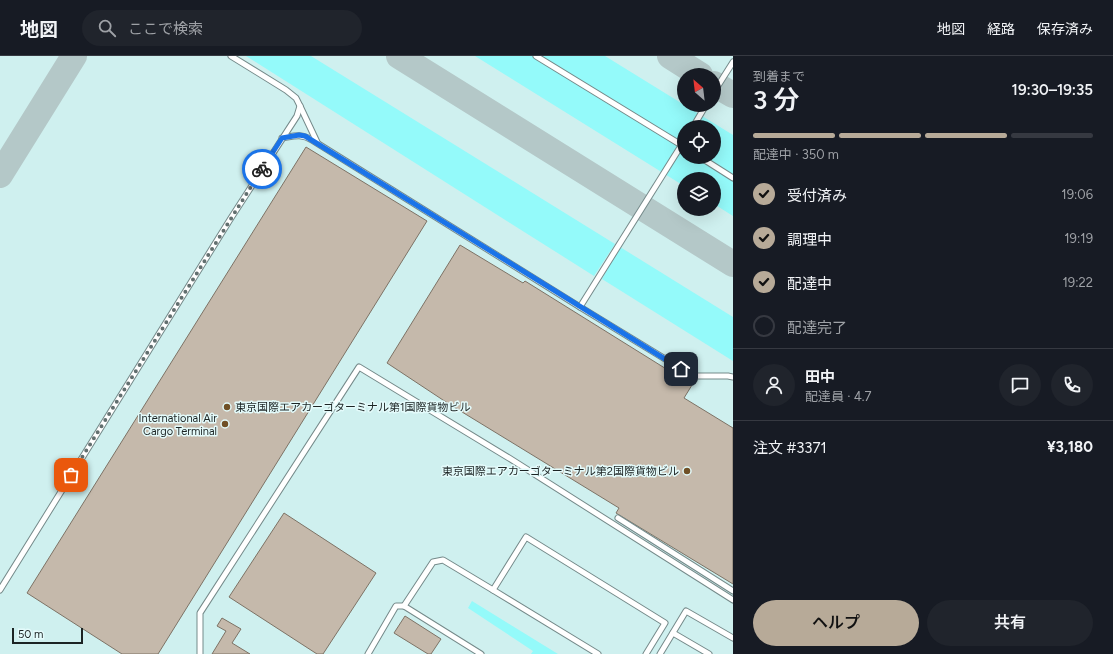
<!DOCTYPE html>
<html lang="ja">
<head>
<meta charset="utf-8">
<style>
  body { margin:0; font-family:Figtree,"Noto Sans JP",sans-serif; background:#20242c; color:#f1f3f6; height:100vh; display:flex; flex-direction:column; font-size:15px; white-space:nowrap }
  * { box-sizing:border-box; margin:0 }
  p { font-size:13px; color:#9ea1a6 }
  .icon { flex:none; width:22px; height:22px; fill:none; stroke:currentColor; stroke-width:2; stroke-linecap:round; stroke-linejoin:round }
  .map { position:relative; flex:1; overflow:hidden }
  .drawer { display:flex; flex-direction:column; background:#171b24; width:380px }
  .drawer>* { flex:none }
  .needle { width:26px; rotate:332deg }
  .buttons { position:absolute; left:677px; top:12px; display:grid; gap:8px }
  .buttons a { display:grid; place-items:center; width:44px; height:44px; border-radius:50%; background:#171b24; box-shadow:0 4px 16px #0002; font-size:20px }
  .scale { position:absolute; left:12px; bottom:10px; width:71px; box-sizing:border-box; padding-left:4px; border:2px solid #1c2424; border-top:0; font-size:11px; line-height:14px; white-space:nowrap; color:#1c2424; -webkit-text-stroke:3px #e4fbfb; paint-order:stroke }
  .pin { position:absolute; display:grid; place-items:center; width:34px; height:34px; color:#fff; margin:-17px; border-radius:8px; box-shadow:0 2px 6px #0006 }
  .courier { position:absolute; display:grid; place-items:center; width:40px; height:40px; margin:-20px; border:3px solid #1a73e8; border-radius:50%; background:#fff; color:#222; box-shadow:0 1px 5px #0007 }
  .overview em { font-style:normal; font-weight:600 }
  .overview div { display:flex; flex-direction:column-reverse }
  .overview { display:flex; align-items:center; justify-content:space-between; height:68px; padding:0 20px }
  h1 { font-size:26px; font-weight:600; line-height:30px }
  .bar { display:grid; grid-template-columns:repeat(4,1fr); gap:6px 4px; align-content:center; height:48px; padding:0 20px }
  .bar i { height:5px; border-radius:3px; background:#363941 }
  .bar .current { background:#b7aa98 }
  .bar p { grid-column:span 4 }
  .line { display:flex; align-items:center; gap:10px; padding:0 20px; border-top:1px solid #363941 }
  .line div { flex:1 }
  .round { display:grid; place-items:center; flex:none; width:42px; height:42px; border-radius:21px; background:#20242c }
  ol { padding:0 20px; list-style:none }
  li { display:flex; align-items:center; gap:12px; height:44px }
  li p { margin-inline-start:auto }
  li .icon { padding:4px; border-radius:50%; background:#b7aa98; color:#111; stroke-width:4 }
  li:last-child { color:#9ea1a6 }
  li i { width:22px; height:22px; border:2px solid #363941; border-radius:50% }
  .primary-button { display:flex; gap:8px; margin-top:auto; padding:8px 20px }
  .primary-button a { flex:1; height:46px; border-radius:24px; background:#b7aa98; color:#111; font-size:16px; font-weight:600; line-height:46px; text-align:center }
  .primary-button a+a { background:#20242c; color:#f1f3f6 }
  header { display:flex; align-items:center; gap:24px; box-sizing:border-box; height:56px; padding:0 20px; background:#171b24; border-bottom:1px solid #363941 }
  header strong { font-size:19px }
  nav { display:flex; gap:22px; margin-inline-start:auto; font-size:14px }
  .search { width:280px; height:36px; background:#20242c; display:flex; align-items:center; gap:10px; box-sizing:border-box; padding:0 14px; border-radius:22px; color:#9ea1a6; font-size:15px }
  main { display:flex; flex:1; min-height:0 }
  .map>svg:first-child { display:block }
</style>
</head>
<body>
<header>
<strong>地図</strong>
<div class="search"><svg class="icon" aria-label="search" viewBox="0 0 24 24"><circle cx="10" cy="10" r="6"/><path d="M15 15l6 6"/></svg>ここで検索</div>
<nav><a>地図</a><a>経路</a><a>保存済み</a></nav>
</header>
<main>
<div class="map">
<svg width="733" height="598" viewBox="0 0 733 598">
  <rect width="100%" height="100%" fill="#e4fbfb"/>
  <path fill="#cff0ef" fill-rule="evenodd" d="M 0,0 L 733,0 L 733,598 L 0,598 ZM 684,19 L 714,19 L 714,49 L 684,49 ZM 684,71 L 714,71 L 714,101 L 684,101 ZM 684,123 L 714,123 L 714,153 L 684,153 Z"/>
  <g fill="#94fafa" fill-rule="evenodd">
    <polygon points="246,0 311,0 615,188 594,220"/>
    <path d="M 475,0 L 605,0 L 733,79 L 733,160 L 714,148 L 714,123 L 684,123 L 684,130 ZM 684,71 L 714,71 L 714,101 L 684,101 Z"/>
    <polygon points="620,191 733,261 733,305 602,223"/>
    <polygon points="472,545 558,598 531,598 533,595 468,552"/>
  </g>
  <g fill="none" stroke-linecap="round" stroke-linejoin="round">
    <g stroke="#b4c8c8" stroke-width="26">
      <polyline points="399,0 733,208"/>
      <polyline points="670,0 700,19"/>
      <polyline points="714,28 733,39"/>
      <polyline points="0,119 74,0"/>
    </g>
  </g>
  <g fill="#c5b9ab" stroke="#7d7265">
    <polygon points="306,91 427,165 158,598 122,598 27,537"/>
    <polygon points="460,189 523,227 525,225 692,329 684,342 733,372 733,528 616,457 619,452 449,348 387,307"/>
    <polygon points="284,457 376,517 323,598 317,598 229,541"/>
    <polygon points="405,560 441,583 431,598 428,598 394,577"/>
    <polygon points="222,562 241,573 232,587 250,598 212,598 226,575 217,570"/>
  </g>
  <g fill="none" stroke-linecap="round" stroke-linejoin="round">
    <defs>
      <g id="lane">
        <polyline points="231,0 286,34 296,42 300,50 317,86"/>
        <polyline points="536,0 683,90"/>
        <polyline points="714,36 733,6"/>
        <polyline points="693,71 706,49"/>
        <path d="M 282,82 C 294,80 301,77 312,84 L 580,251 L 693,320 L 728,320 L 733,321"/>
        <polyline points="700,101 733,122"/>
        <polyline points="580,251 684,85"/>
        <polyline points="618,462 733,535"/>
        <polyline points="0,534 231,162 297,60 300,50"/>
        <polyline points="404,550 433,506 443,504 493,534"/>
        <polyline points="673,577 709,598"/>
        <polyline points="200,598 200,557 359,311 509,402 733,544"/>
        <polyline points="368,598 396,550 404,550 481,598"/>
        <polyline points="598,598 493,534 526,481 665,567 646,598"/>
        <polyline points="660,598 686,555 733,582"/>
      </g>
    </defs>
    <use href="#lane" stroke="#758a8a" stroke-width="7"/>
    <use href="#lane" stroke="#fff" stroke-width="5"/>
  </g>
  <g fill="none" stroke-linecap="round" stroke-linejoin="round">
    <polyline stroke="#626f6f" stroke-width="4" stroke-dasharray="0 7.2" points="71,419 262,113"/>
    <polyline stroke="#1a73e8" stroke-width="5" points="262,113 282,82 299,79 305,80 681,313"/>
  </g>
  <g fill="#705026" stroke="#e4fbfb" stroke-width="1.5">
    <circle cx="227" cy="351" r="4"/>
    <circle cx="225" cy="368" r="4"/>
    <circle cx="687" cy="415" r="4"/>
  </g>
  <g text-anchor="middle" stroke-width="3" stroke-linejoin="round" paint-order="stroke">
    <g font-size="11" fill="#1c2424" stroke="#e4fbfb" text-anchor="end">
      <text x="235" y="355" text-anchor="start">東京国際エアカーゴターミナル第1国際貨物ビル</text>
      <text x="217" y="366">International Air<tspan x="217" dy="13">Cargo Terminal</tspan></text>
      <text x="679" y="419">東京国際エアカーゴターミナル第2国際貨物ビル</text>
    </g>
  </g>
</svg>
<div class="buttons">
<a><svg class="needle" viewBox="-14 -14 28 28"><path d="M0-13l5 13h-10z" fill="#e53935"/><path d="M0 13l5-13h-10z" fill="#9ea1a6"/></svg></a>
<a><svg class="icon" aria-label="locate" viewBox="0 0 24 24"><circle cx="12" cy="12" r="6"/><path d="M12 2v4M12 18v4M2 12h4M18 12h4"/></svg></a>
<a><svg class="icon" aria-label="layers" viewBox="0 0 24 24"><path d="M12 4l9 5-9 5-9-5zM3 14l9 5 9-5"/></svg></a>
</div>
<div class="scale">50 m</div>
<div class="pin" style="left:71px;top:419px;background:#ea580c"><svg class="icon" aria-label="bag" viewBox="0 0 24 24"><path d="M5 8h14l-1 12H6zM9 8a3 3 0 0 1 6 0"/></svg></div>
<div class="pin" style="left:681px;top:313px;background:#1f2937"><svg class="icon" aria-label="home" viewBox="0 0 24 24"><path d="M3 11l9-7 9 7M6 9v11h12V9"/></svg></div>
<div class="courier" style="left:262px;top:113px"><svg class="icon" aria-label="bike" viewBox="0 0 24 24"><circle cx="6" cy="16" r="4"/><circle cx="18" cy="16" r="4"/><path d="M6 16l4-8h5l3 8M10 8l3 8H6M13 5h3"/></svg></div>
</div>
<section class="drawer">
<div class="overview"><div><h1>3 分</h1><p>到着まで</p></div><em>19:30–19:35</em></div>
<div class="bar"><i class="current"></i><i class="current"></i><i class="current"></i><i></i><p>配達中 · 350 m</p></div>
<ol>
<li><svg class="icon" aria-label="check" viewBox="0 0 24 24"><path d="M5 12l5 5 9-10"/></svg>受付済み<p>19:06</p></li>
<li><svg class="icon" aria-label="check" viewBox="0 0 24 24"><path d="M5 12l5 5 9-10"/></svg>調理中<p>19:19</p></li>
<li><svg class="icon" aria-label="check" viewBox="0 0 24 24"><path d="M5 12l5 5 9-10"/></svg>配達中<p>19:22</p></li>
<li><i></i>配達完了</li>
</ol>
<div class="line" style="height:72px"><a class="round"><svg class="icon" aria-label="person" viewBox="0 0 24 24"><circle cx="12" cy="8" r="4"/><path d="M4 21q1-7 8-7t8 7"/></svg></a><div><b>田中</b><p>配達員 · 4.7</p></div><a class="round"><svg class="icon" aria-label="chat" viewBox="0 0 24 24"><path d="M4 5h16v11H9l-5 4z"/></svg></a><a class="round"><svg class="icon" aria-label="phone" viewBox="0 0 24 24"><path d="M5 4h4l2 5-3 2q2 4 5 5l2-3 5 2v4C11 20 4 13 5 4z"/></svg></a></div>
<div class="line" style="height:52px"><div>注文 #3371</div><b>¥3,180</b></div>
<div class="primary-button"><a>ヘルプ</a><a>共有</a></div>
</section>
</main>
</body>
</html>
